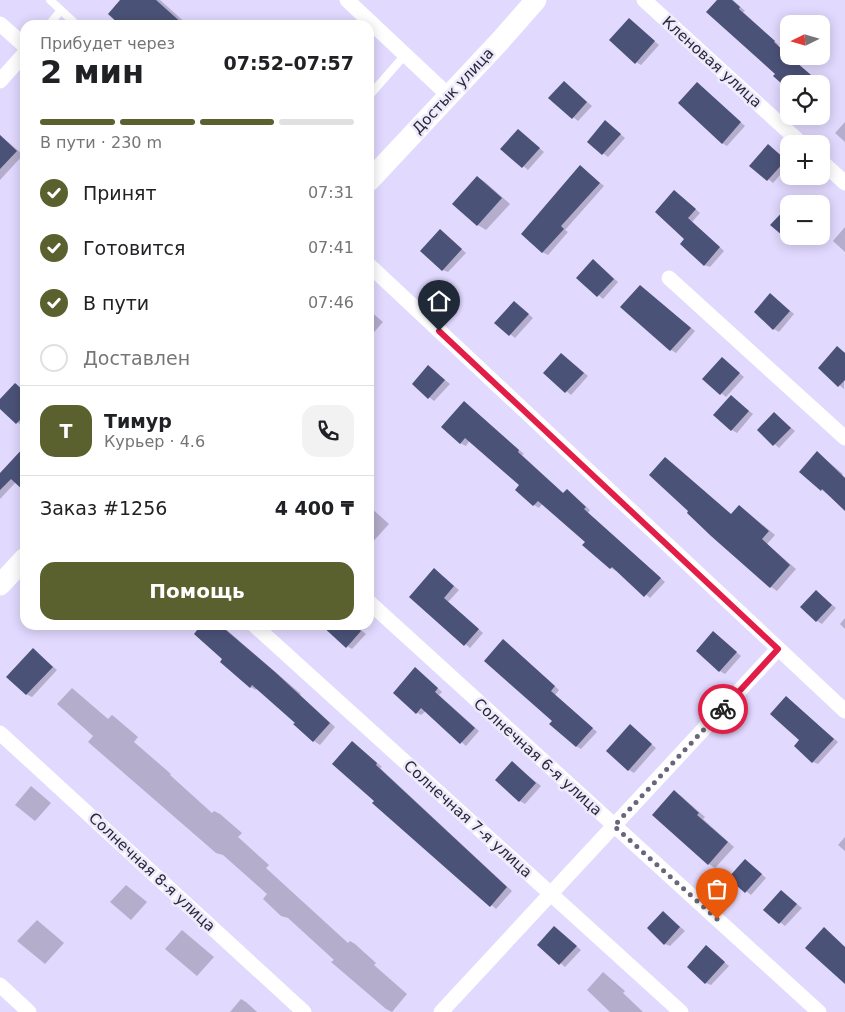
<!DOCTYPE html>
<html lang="ru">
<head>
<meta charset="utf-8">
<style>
  body { margin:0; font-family:"DejaVu Sans",sans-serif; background:#f2f2f2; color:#202124; height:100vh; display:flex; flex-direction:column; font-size:19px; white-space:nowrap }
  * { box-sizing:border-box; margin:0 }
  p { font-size:16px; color:#757577 }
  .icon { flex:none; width:28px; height:28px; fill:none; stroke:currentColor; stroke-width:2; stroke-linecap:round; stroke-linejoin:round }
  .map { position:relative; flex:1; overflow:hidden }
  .sheet { position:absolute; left:20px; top:20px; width:354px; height:610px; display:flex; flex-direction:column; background:#fff; border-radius:15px; box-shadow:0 2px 12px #0003 }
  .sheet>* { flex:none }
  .needle { width:32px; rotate:265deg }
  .controls { position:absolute; left:780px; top:15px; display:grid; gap:10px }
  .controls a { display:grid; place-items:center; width:50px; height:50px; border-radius:10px; background:#fff; box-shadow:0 2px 12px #0003; font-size:25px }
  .pin { position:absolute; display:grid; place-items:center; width:42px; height:42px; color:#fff; margin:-51px -21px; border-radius:50% 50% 50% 0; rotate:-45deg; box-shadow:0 0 5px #0007 }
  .pin .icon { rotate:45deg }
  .courier { position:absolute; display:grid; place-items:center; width:50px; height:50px; margin:-25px; border:4px solid #e11d48; border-radius:50%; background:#fff; color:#222; box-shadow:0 1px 6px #0007 }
  .summary em { font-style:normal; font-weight:700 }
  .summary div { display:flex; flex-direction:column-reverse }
  .summary { display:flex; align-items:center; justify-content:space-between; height:85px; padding:0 20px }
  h1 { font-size:32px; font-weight:700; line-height:38px }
  .bar { display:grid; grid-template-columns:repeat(4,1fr); gap:8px 5px; align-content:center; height:60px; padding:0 20px }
  .bar i { height:6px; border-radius:4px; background:#e0e0e0 }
  .bar .selected { background:#5a602e }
  .bar p { grid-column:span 4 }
  .line { display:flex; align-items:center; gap:12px; padding:0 20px; border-top:1px solid #e0e0e0 }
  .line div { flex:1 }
  .round { display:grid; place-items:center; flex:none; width:52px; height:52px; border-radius:15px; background:#f2f2f2 }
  ol { padding:0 20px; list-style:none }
  li { display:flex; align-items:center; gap:15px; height:55px }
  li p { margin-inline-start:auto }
  li .icon { padding:5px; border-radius:50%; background:#5a602e; color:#fff; stroke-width:4 }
  li:last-child { color:#757577 }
  li i { width:28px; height:28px; border:2px solid #e0e0e0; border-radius:50% }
  .action { display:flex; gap:10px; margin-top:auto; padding:10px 20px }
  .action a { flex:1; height:58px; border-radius:15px; background:#5a602e; color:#fff; font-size:20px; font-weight:700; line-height:58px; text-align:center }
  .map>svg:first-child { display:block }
</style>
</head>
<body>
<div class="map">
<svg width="845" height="1012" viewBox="0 0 845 1012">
  <rect width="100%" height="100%" fill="#e1d9fe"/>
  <g fill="#0003">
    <polygon points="122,0 160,0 188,25 122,25"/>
    <polygon points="718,0 733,0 745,11 743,12 779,45 778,46 789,56 816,79 812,84 789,84 789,88 775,76 777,74"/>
    <polygon points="629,20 659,45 641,65 636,62"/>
    <polygon points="564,82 592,106 578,121 550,98"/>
    <polygon points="698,84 745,126 727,146 722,143"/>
    <polygon points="606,122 625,138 608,157 588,142"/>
    <polygon points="845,122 845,142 835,133"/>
    <polygon points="518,130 544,152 528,170 502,149"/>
    <polygon points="0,135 23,155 0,180"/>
    <polygon points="773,149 789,163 789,165 773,183 751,165"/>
    <polygon points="581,167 604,186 565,230 568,232 548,255 542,252"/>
    <polygon points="477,177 485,182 510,204 486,230 478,225 454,203"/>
    <polygon points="675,191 700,213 692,222 724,251 710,267 704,265 686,239"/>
    <polygon points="845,227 845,252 833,241"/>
    <polygon points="445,234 466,253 448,272 443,270"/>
    <polygon points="789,236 799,236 793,242 788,239"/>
    <polygon points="598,264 618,282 603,299 578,278"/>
    <polygon points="641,287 695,331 676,353 671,350"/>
    <polygon points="771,295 794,314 779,332 774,329"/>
    <polygon points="514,302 533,318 515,338 496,323"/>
    <polygon points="369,310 383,322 369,338"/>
    <polygon points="838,348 845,353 844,389 819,368"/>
    <polygon points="562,354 588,376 571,395 545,373"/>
    <polygon points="722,359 744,377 726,397 704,379"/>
    <polygon points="429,367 450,384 434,401 413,384"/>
    <polygon points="16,384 25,391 25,423 22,426 0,407 0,401"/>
    <polygon points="731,396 753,414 737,433 732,430"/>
    <polygon points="464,403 524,454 522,455 564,494 572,494 590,510 588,513 665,582 650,598 617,570 616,571 611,568 584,545 586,542 543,503 539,508 534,505 520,485 470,440 466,446 460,443"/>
    <polygon points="774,414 795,431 779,448 759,430"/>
    <polygon points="25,451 25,490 16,482 0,499 0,475"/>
    <polygon points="818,453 843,474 842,475 845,478 845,508 822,490"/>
    <polygon points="665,459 672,463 732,515 740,506 775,535 767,544 796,569 777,591 771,587 690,510"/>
    <polygon points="369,506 389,524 369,546"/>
    <polygon points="435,570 459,590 448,602 483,633 470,648 411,596"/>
    <polygon points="816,591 836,608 822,624 817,621"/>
    <polygon points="845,618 845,629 840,624"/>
    <polygon points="203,625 221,625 301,694 300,695 335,727 320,745 314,741 296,722 258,688 256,690 250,687 224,659"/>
    <polygon points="333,625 355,625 366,634 352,649 347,646"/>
    <polygon points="714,633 741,656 725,674 720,671"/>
    <polygon points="508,644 559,690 555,695 597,732 581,749 576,746 553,721"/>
    <polygon points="33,650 57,670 32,697 26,694"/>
    <polygon points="420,672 442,692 439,695 479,731 466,746 426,711 421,715 416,712"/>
    <polygon points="72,688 108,719 112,715 117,719 138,737 134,742 171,774 170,775 212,813 214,811 220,814 242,833 238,837 269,865 266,868 348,943 350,941 355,944 376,963 374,965 407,994 392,1012 386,1009 331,962 334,960 288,918 281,916 263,899 267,894 223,855 216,853 88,742 93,736 57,704"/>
    <polygon points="786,697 838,742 818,764 813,762 801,740"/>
    <polygon points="630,726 656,748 634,773 629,770"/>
    <polygon points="353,742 382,767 380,768 512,891 496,909 374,803 376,801"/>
    <polygon points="512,763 541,786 525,804 520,801"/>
    <polygon points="31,786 51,803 35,821 15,805"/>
    <polygon points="674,792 681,796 705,817 703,819 734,847 715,868 709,864"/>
    <polygon points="845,837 845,851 838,845"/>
    <polygon points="750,864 766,878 751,895 730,878"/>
    <polygon points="126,885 147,902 131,920 110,902"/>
    <polygon points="781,891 802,908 785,926 764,910"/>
    <polygon points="663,912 685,931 670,946 665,944"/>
    <polygon points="37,920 64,943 45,964 17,941"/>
    <polygon points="555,928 581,950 565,967 539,945"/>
    <polygon points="182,930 214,957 197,976 165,949"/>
    <polygon points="706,947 729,966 711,985 706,983"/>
    <polygon points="603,972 625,991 623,993 643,1012 610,1012 587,990"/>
    <polygon points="241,999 246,1002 257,1012 230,1012"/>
  </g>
  <g fill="#4b5278">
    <polygon points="120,0 156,0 184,25 120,25 108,14"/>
    <polygon points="717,0 732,0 740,7 739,9 775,41 774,42 789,56 812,76 804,84 782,84 773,76 775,74 706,12"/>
    <polygon points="629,18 655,41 635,64 609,40"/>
    <polygon points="564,81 587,102 572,119 548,98"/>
    <polygon points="697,82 741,122 722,144 678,103"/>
    <polygon points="605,120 621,134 602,155 587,142"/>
    <polygon points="518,129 540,148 522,168 500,149"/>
    <polygon points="0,135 17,151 0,169"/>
    <polygon points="768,144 786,160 767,181 749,166"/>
    <polygon points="580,165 600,183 561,226 564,229 542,253 521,234"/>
    <polygon points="477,176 502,198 477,226 452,204"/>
    <polygon points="674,190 696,209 688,218 720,247 704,266 680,244 684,239 655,212"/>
    <polygon points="789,205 789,241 770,225"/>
    <polygon points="440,229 462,249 442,271 420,251"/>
    <polygon points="593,259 614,279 597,297 576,278"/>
    <polygon points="640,285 691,328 670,351 620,307"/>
    <polygon points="770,293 790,311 773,330 754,312"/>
    <polygon points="514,301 529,314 509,336 494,323"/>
    <polygon points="837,346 845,353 845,380 838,387 818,368"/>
    <polygon points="561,353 584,373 565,393 543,373"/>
    <polygon points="722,357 740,373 720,395 702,379"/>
    <polygon points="428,365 445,380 428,399 412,384"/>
    <polygon points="15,383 25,392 25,415 16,424 0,409 0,399"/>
    <polygon points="731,395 749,411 731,431 713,415"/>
    <polygon points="464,401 519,450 518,452 563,493 567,489 586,507 584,509 661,578 644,597 612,567 610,569 582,545 585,542 538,501 533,506 515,490 519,485 465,438 460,444 441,427"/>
    <polygon points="774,412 791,428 773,446 757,430"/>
    <polygon points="25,446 25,492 11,479 0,490 0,473"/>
    <polygon points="817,451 845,478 845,511 822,489 821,491 799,472"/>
    <polygon points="665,457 731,514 739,505 769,531 762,539 790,565 770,588 711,536 687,513 688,511 649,475"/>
    <polygon points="434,568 454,586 444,598 479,629 464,646 409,597"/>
    <polygon points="816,590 832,605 816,622 800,607"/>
    <polygon points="201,625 220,625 275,672 330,723 313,742 293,724 295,723 252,685 250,688 220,662 222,659 194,634"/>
    <polygon points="321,625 355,625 361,631 346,648"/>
    <polygon points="713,631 737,652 719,672 696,651"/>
    <polygon points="503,639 555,686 551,691 593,728 576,747 549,724 552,721 484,661"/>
    <polygon points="33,648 53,667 26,695 6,677"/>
    <polygon points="415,667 438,688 435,692 475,728 460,744 421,708 416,714 393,693"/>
    <polygon points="786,696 834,739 812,763 794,746 799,740 770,714"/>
    <polygon points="630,724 652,744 628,771 606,751"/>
    <polygon points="352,741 377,763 376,765 507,887 490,907 372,803 374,801 332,764"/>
    <polygon points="512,761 536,783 519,802 495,780"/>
    <polygon points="674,790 699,813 697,815 728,842 708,865 652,815"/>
    <polygon points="745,859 762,874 745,893 728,878"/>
    <polygon points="781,890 797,904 779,924 763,910"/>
    <polygon points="663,911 680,927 664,945 647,928"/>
    <polygon points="554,926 577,946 559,965 537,945"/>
    <polygon points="824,927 845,947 845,984 805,948"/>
    <polygon points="706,945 725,962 705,984 687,967"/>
  </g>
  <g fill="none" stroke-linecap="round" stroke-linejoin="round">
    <g stroke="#fff" stroke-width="8">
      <polyline points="50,0 77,25"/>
      <polyline points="49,25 61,10"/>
      <polyline points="369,96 405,55"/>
    </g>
    <g stroke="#fff" stroke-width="15">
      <polyline points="347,0 448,95"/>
      <polyline points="644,0 802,144"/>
      <polyline points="0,24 25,46"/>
      <polyline points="0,81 25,53"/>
      <polyline points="821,161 845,183"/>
      <polyline points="369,265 845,711"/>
      <polyline points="669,278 845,438"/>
      <polyline points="369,602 819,1012"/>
      <polyline points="254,625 681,1012"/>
      <polyline points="0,733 304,1012"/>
      <polyline points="0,985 29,1012"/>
      <polyline points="441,1012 778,649"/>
    </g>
    <g stroke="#fff" stroke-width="21">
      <polyline points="369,181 500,41 536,0"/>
      <polyline points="0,585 25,558"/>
    </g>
  </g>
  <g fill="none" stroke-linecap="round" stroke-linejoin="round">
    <polyline stroke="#6a657d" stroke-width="5" stroke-dasharray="0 9" points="717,919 614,826 723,709"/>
    <polyline stroke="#e11d48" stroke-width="6" points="439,331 778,649 723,709"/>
  </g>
  <g text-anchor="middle" stroke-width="5" stroke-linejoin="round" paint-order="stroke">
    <g font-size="15" fill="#2a2637" stroke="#edeafc">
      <text transform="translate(712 62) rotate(42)" y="5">Кленовая улица</text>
      <text transform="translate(453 91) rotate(-47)" y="5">Достык улица</text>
      <text transform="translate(538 757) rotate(42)" y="5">Солнечная 6-я улица</text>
      <text transform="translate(468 819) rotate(42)" y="5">Солнечная 7-я улица</text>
      <text transform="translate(152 872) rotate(43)" y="5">Солнечная 8-я улица</text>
    </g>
  </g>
</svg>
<div class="controls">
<a><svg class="needle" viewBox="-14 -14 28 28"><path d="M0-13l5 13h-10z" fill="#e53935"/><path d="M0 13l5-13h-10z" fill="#757577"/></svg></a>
<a><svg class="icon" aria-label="locate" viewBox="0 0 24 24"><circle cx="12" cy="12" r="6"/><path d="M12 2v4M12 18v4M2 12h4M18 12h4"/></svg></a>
<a>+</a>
<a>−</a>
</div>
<div class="pin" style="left:717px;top:919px;background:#ea580c"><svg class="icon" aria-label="bag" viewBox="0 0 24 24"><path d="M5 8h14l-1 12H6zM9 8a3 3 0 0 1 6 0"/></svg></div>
<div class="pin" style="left:439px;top:331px;background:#1f2937"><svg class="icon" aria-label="home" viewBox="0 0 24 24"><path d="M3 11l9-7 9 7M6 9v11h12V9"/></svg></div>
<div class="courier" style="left:723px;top:709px"><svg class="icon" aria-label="bike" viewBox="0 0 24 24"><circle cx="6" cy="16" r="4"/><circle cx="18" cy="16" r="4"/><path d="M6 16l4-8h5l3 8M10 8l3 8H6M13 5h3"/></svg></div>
<section class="sheet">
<div class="summary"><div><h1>2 мин</h1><p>Прибудет через</p></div><em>07:52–07:57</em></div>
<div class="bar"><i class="selected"></i><i class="selected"></i><i class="selected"></i><i></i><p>В пути · 230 m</p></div>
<ol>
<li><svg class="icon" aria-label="check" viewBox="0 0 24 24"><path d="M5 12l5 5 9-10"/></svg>Принят<p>07:31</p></li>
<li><svg class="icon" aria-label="check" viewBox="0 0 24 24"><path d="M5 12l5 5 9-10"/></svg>Готовится<p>07:41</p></li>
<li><svg class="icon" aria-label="check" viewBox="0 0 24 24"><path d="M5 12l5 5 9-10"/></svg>В пути<p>07:46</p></li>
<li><i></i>Доставлен</li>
</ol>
<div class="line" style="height:90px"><b class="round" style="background:#5a602e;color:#fff">Т</b><div><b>Тимур</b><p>Курьер · 4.6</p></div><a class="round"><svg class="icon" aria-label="phone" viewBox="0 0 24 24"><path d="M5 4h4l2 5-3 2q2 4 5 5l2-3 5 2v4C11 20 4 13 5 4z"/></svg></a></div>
<div class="line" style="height:65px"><div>Заказ #1256</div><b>4 400 ₸</b></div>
<div class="action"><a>Помощь</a></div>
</section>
</div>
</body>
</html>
